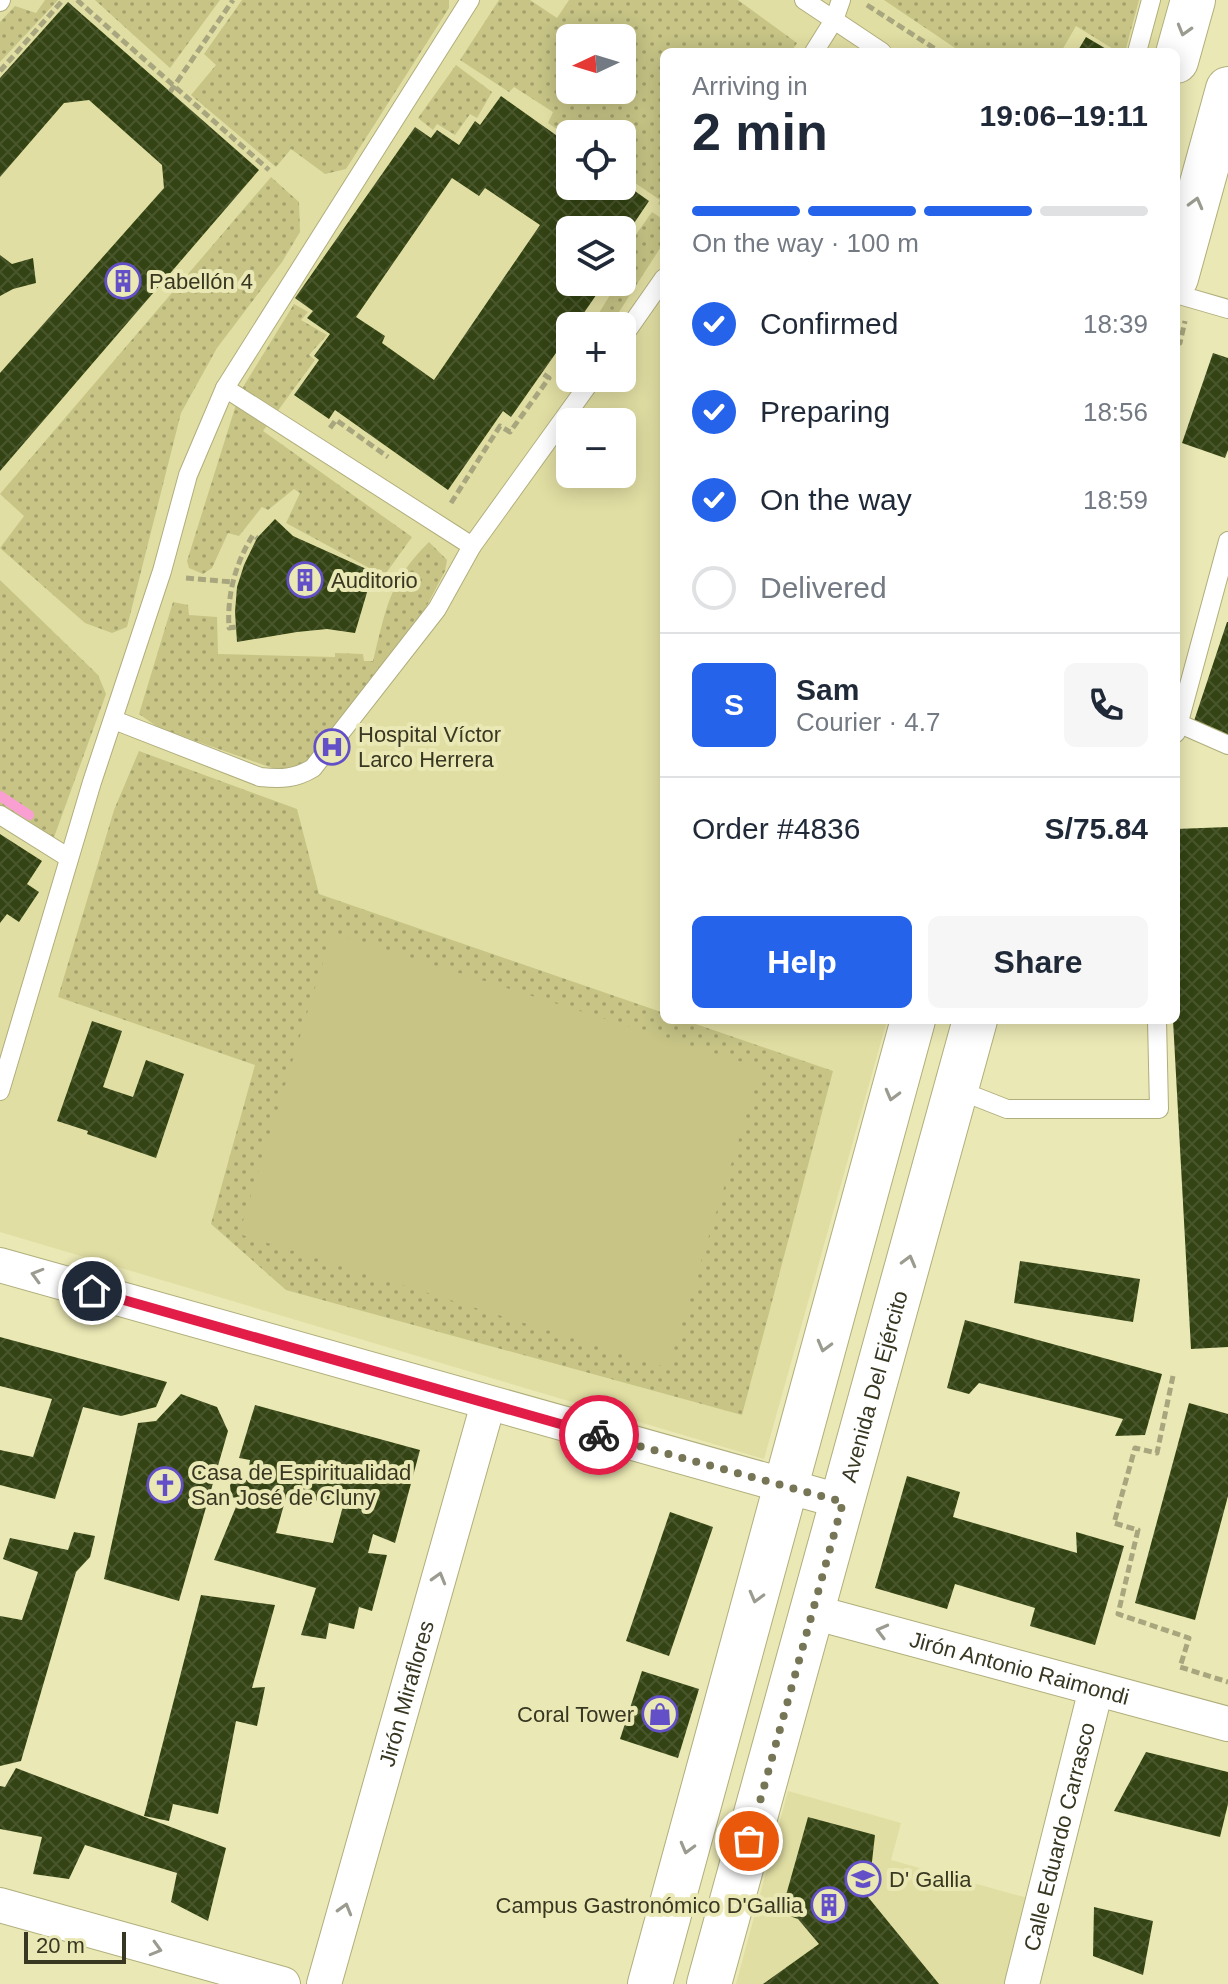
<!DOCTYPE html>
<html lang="en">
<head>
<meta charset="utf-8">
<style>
  body { margin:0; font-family:Arial,sans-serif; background:#f6f6f7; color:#1f2937; height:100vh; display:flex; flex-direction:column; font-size:30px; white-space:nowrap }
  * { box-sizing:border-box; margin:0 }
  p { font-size:26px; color:#747a83 }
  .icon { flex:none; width:44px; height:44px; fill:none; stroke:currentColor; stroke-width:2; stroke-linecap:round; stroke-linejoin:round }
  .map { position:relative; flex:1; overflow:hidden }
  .panel { position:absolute; left:660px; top:48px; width:520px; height:976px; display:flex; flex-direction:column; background:#fff; border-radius:12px; box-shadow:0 4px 20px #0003 }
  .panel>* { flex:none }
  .needle { width:52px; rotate:266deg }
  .tools { position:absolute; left:556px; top:24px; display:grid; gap:16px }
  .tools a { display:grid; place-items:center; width:80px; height:80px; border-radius:12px; background:#fff; box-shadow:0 4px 20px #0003; font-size:40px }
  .scale { position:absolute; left:24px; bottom:20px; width:102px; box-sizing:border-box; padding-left:8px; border:4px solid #383722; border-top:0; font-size:22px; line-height:28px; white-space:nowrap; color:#383722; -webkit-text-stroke:6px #eae8b4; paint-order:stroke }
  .pin { position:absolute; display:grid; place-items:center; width:68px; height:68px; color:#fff; margin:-34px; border:4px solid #fff; border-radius:50%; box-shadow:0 2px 8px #0007 }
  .courier { position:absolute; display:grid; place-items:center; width:80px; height:80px; margin:-40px; border:6px solid #e11d48; border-radius:50%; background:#fff; color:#222; box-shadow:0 2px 10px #0007 }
  .summary em { font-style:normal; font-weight:600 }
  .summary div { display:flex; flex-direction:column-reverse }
  .summary { display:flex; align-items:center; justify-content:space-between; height:136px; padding:0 32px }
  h1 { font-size:52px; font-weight:600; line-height:60px }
  .bar { display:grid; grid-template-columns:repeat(4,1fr); gap:12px 8px; align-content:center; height:96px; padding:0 32px }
  .bar i { height:10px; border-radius:6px; background:#e0e1e3 }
  .bar .current { background:#2563eb }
  .bar p { grid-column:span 4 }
  .line { display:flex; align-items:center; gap:20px; padding:0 32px; border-top:2px solid #e0e1e3 }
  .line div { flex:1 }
  .round { display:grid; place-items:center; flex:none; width:84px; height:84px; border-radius:12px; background:#f6f6f7 }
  ol { padding:0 32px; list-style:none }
  li { display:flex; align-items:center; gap:24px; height:88px }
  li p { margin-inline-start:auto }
  li .icon { padding:8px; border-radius:50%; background:#2563eb; color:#fff; stroke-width:4 }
  li:last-child { color:#747a83 }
  li i { width:44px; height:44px; border:4px solid #e0e1e3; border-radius:50% }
  .cta { display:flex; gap:16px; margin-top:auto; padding:16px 32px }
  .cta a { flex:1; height:92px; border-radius:12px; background:#2563eb; color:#fff; font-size:32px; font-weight:600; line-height:92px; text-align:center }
  .cta a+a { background:#f6f6f7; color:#1f2937 }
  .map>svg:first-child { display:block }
</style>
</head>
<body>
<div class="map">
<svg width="1228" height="1984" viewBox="0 0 1228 1984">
  <defs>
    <pattern id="grass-dots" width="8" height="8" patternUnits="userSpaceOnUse" patternTransform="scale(2)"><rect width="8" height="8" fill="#c7c486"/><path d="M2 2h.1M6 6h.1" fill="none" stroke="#a3a06d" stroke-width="1.8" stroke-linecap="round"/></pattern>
    <pattern id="building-cross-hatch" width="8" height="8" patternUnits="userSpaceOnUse" patternTransform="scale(2)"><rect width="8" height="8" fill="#334313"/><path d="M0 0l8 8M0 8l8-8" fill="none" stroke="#49562c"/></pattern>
  </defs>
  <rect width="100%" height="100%" fill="#eae8b4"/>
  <g fill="#e1dea3" fill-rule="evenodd">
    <path d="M 0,0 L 1169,0 L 1155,52 L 664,52 L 664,1020 L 887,1020 L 764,1459 L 0,1232 ZM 570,38 L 622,38 L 622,90 L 570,90 ZM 570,134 L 622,134 L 622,186 L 570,186 ZM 570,230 L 622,230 L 622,282 L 570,282 ZM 570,326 L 622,326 L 622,378 L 570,378 ZM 570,422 L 622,422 L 622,474 L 570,474 Z"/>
    <polygon points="788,1791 901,1823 891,1860 1031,1899 1008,1984 736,1984"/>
  </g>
  <g fill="url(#grass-dots)" fill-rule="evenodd">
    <polygon points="45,0 58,0 0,62 0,22 15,6 36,13"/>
    <polygon points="95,0 220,0 170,68"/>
    <polygon points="242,0 449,0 449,8 346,169 325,174 291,149 276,167 191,95 216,65 204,54"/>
    <path d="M 499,0 L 530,0 L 557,18 L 569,0 L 738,0 L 797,43 L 791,52 L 664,52 L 664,208 L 658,204 L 660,200 L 622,174 L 622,134 L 570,134 L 570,138 L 548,123 L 553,112 L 514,87 L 509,92 L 460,60 ZM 570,38 L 622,38 L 622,90 L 570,90 Z"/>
    <polygon points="884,0 1139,0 1125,52 1118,52 1076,26 1061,52 961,52"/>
    <polygon points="456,65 492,92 477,118 470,114 455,135 437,124 433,130 418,118"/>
    <polygon points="271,177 299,202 300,232 282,262 217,348 181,413 127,627 112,633 85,623 0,548 24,516 0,494"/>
    <polygon points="652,212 664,220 664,242 610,326 591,326 618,282 622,282 622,254"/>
    <polygon points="294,304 308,312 301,320 327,335 309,355 315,360 263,431 412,537 384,576 286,523 300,493 294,489 268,510 262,507 239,536 228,533 212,568 203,574 189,568 187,561 240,392"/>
    <path d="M 429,542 L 447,560 L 445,571 L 423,613 L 302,769 L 278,770 L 159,728 L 139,714 L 173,602 L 188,605 L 189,615 L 217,617 L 218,654 L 335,657 L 335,653 L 363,654 L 364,661 L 373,661 C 386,609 389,581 429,542 Z"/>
    <polygon points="0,580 98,675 106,694 53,840 0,806"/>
    <polygon points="139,751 297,809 319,894 664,1013 664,1020 684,1020 833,1071 742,1415 286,1290 211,1224 255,1065 58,997 114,810"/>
  </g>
  <polygon fill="#c7c486" points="332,933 761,1068 668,1368 239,1234"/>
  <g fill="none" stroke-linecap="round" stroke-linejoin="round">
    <polyline stroke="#f99fd1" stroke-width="10" points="0,796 29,815"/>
  </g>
  <g fill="url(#building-cross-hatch)" fill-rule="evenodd">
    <polygon points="68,2 259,170 0,471 0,373 164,188 162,165 89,100 64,103 0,177 0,78"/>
    <polygon points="1086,37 1103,47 1110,52 1077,52"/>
    <path d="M 501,96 L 570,145 L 570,186 L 622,186 L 622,182 L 649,201 L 622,241 L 622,230 L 570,230 L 570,282 L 605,282 L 575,326 L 570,326 L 570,333 L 511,417 L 503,411 L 448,490 L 335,410 L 329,419 L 294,395 L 319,360 L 314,356 L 330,334 L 307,318 L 313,311 L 295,298 L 415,127 L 431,138 L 437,130 L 459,145 L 475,121 L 480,125 ZM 452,178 L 479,196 L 485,188 L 540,225 L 434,380 L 382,343 L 385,336 L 356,317 Z"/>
    <polygon points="0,255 12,264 33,258 36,283 13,289 0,296"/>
    <polygon points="1213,353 1228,358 1228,450 1225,458 1182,443"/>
    <polygon points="275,519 293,536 373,572 355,633 327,629 297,632 237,642 235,612 237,587 244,565 257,538"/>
    <polygon points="1227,622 1228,622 1228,736 1193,724"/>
    <polygon points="1228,827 1228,1347 1191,1349 1173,1020 1176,1020 1176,829"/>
    <polygon points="0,834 42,861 27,884 39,892 19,922 7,914 0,923"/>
    <polygon points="92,1021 122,1031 103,1087 133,1097 146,1060 184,1074 156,1158 87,1134 88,1131 57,1121"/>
    <polygon points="1020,1261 1140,1279 1133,1322 1014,1303"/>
    <polygon points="965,1320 1162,1374 1145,1435 1115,1436 1123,1419 979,1383 969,1394 947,1388"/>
    <polygon points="0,1337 167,1382 156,1407 121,1416 83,1407 55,1499 0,1485 0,1450 33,1457 52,1399 0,1386"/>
    <polygon points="181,1394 217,1407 228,1431 179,1601 104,1579 138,1423 156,1421"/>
    <polygon points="1189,1403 1228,1414 1228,1496 1195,1620 1135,1603"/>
    <path d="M 255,1405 L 420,1450 L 395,1543 L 373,1534 L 368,1553 L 387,1555 L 372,1611 L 359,1607 L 354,1629 L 329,1623 L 326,1639 L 301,1635 L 316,1588 L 214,1560 L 238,1502 L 231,1495 L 230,1485 L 236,1478 L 247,1480 L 250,1460 L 239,1458 ZM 287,1494 L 343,1506 L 333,1543 L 276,1533 Z"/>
    <polygon points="907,1476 960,1492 953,1517 1077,1553 1076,1532 1124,1546 1095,1645 1030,1626 1035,1608 955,1584 947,1609 875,1588"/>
    <polygon points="670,1512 713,1527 669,1656 626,1641"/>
    <polygon points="74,1532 95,1536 90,1557 76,1572 21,1761 0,1766 0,1616 22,1620 38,1572 3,1559 10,1538 68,1550"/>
    <polygon points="201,1595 275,1605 252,1688 265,1687 257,1726 236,1721 218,1814 173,1804 169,1821 144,1816"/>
    <polygon points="642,1671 699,1689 678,1758 620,1739"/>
    <polygon points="1146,1752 1228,1772 1228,1804 1220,1837 1114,1811"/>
    <polygon points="16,1768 226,1848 208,1921 171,1902 177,1873 85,1845 69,1879 33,1874 42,1837 0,1829 0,1786 5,1787"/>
    <polygon points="808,1817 875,1835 868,1897 939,1984 763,1984 819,1944 798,1919 781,1913"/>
    <polygon points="1094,1907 1153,1921 1143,1975 1093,1956"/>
  </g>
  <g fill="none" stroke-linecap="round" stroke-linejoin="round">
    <defs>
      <g id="service">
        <polyline points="804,0 882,52"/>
        <polyline points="0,2 1,0"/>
        <polyline points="814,52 834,20 841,0"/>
        <polyline points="1137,52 1151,0"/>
        <polyline points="1176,294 1228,309"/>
        <polyline points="622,338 664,278"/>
        <polyline points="225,388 472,546 593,378"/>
        <path d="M 114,720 L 260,777 C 281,779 295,779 313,768 L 437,609 L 472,546"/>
        <polyline points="1180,724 1228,745"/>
        <polyline points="1176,733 1228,541"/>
        <polyline points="0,815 69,858"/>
        <polyline points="956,1089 1007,1109 1159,1109 1157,1020"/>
        <polyline points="0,1091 92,782 162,571 188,475 225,388 470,0"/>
      </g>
      <g id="minor">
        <polyline points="0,1265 843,1502"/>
        <path id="s1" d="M 813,1612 L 1228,1724"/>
        <polyline points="0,1905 283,1984"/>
        <path id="s2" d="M 324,1984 L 488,1404"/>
        <path id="s3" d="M 1022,1984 L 1096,1689"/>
      </g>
      <g id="secondary">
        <polyline points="1176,61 1193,0"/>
        <polyline points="1176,278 1228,89"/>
        <polyline points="650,1984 913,1020"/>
        <path id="s4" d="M 709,1984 L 975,1020"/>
      </g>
    </defs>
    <use href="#service" stroke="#b0ae7c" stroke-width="20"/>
    <use href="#minor" stroke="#b0ae7c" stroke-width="36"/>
    <use href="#secondary" stroke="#b0ae7c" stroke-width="46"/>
    <g stroke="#a8a67e" stroke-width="5" stroke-dasharray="8 4" stroke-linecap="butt">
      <polyline points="77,0 269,170"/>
      <polyline points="867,5 940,52"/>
      <polyline points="0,71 63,0"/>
      <polyline points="170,92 233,0"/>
      <polyline points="1176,342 1180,343 1185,321"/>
      <polyline points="330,428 336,420 388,457"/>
      <polyline points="451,503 500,426 510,432 549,378 542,373"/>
      <polyline points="186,578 232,582"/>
      <path d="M 236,627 L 229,628 C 227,595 235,564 253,535 L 257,538"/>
      <polyline points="1173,1376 1157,1453 1135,1448 1114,1523 1138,1530 1118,1614 1189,1638 1180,1667 1228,1682"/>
    </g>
    <use href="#service" stroke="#fff" stroke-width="18"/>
    <use href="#minor" stroke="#fff" stroke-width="34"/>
    <use href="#secondary" stroke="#fff" stroke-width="44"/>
  </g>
  <defs><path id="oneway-chevron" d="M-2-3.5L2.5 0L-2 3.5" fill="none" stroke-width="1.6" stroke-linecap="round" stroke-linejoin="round" transform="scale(2)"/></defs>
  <g stroke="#9c9b90">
    <use href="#oneway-chevron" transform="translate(1184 30) rotate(106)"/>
    <use href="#oneway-chevron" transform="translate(1196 203) rotate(-75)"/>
    <use href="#oneway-chevron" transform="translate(892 1095) rotate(105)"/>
    <use href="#oneway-chevron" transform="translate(909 1261) rotate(-75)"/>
    <use href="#oneway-chevron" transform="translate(37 1275) rotate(-164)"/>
    <use href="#oneway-chevron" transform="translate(824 1346) rotate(105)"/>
    <use href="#oneway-chevron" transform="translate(439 1578) rotate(-74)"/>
    <use href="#oneway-chevron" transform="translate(756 1597) rotate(105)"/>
    <use href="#oneway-chevron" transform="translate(882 1631) rotate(-165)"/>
    <use href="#oneway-chevron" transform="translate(687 1848) rotate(105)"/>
    <use href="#oneway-chevron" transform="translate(345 1909) rotate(-74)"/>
    <use href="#oneway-chevron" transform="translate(156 1949) rotate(16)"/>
  </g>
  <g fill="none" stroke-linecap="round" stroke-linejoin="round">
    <polyline stroke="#767555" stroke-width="8" stroke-dasharray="0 14.4" points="599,1435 843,1502 749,1841"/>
    <polyline stroke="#e11d48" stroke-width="10" points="92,1291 599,1435"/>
  </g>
  <defs>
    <symbol id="building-ring" viewBox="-11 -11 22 22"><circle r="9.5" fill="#eae8b4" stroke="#6350c9" stroke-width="1.5"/><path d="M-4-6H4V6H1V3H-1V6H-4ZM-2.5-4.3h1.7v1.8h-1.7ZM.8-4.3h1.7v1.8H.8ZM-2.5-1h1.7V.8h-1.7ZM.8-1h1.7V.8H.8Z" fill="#6350c9"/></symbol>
    <symbol id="hospital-ring" viewBox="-11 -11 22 22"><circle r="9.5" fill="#eae8b4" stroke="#6350c9" stroke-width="1.5"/><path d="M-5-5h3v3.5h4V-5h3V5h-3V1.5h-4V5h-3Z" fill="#6350c9"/></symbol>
    <symbol id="church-ring" viewBox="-11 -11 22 22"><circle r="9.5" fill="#eae8b4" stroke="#6350c9" stroke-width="1.5"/><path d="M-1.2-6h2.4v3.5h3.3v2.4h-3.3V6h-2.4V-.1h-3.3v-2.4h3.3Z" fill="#6350c9"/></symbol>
    <symbol id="shop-ring" viewBox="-11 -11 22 22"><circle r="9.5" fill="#eae8b4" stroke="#6350c9" stroke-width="1.5"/><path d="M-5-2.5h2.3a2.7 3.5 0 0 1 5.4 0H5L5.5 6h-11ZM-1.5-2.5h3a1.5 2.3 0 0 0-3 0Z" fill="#6350c9"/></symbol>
    <symbol id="university-ring" viewBox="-11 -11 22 22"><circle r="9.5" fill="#eae8b4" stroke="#6350c9" stroke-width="1.5"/><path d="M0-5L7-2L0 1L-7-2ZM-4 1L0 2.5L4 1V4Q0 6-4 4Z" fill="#6350c9"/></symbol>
  </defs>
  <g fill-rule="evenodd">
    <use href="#building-ring" x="103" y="261" width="40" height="40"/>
    <use href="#building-ring" x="285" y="560" width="40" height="40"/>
    <use href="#hospital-ring" x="312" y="727" width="40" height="40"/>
    <use href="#church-ring" x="145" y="1465" width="40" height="40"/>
    <use href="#shop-ring" x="640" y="1694" width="40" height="40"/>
    <use href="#university-ring" x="843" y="1859" width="40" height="40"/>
    <use href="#building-ring" x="809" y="1885" width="40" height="40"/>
  </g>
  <g text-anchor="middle" stroke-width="8" stroke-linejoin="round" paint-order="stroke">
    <g font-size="22" fill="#383722" stroke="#eae8b4" text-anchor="start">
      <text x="149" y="289">Pabellón 4</text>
      <text x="331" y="588">Auditorio</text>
      <text x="358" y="742">Hospital Víctor<tspan x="358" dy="25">Larco Herrera</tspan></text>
      <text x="191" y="1480">Casa de Espiritualidad<tspan x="191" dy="25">San José de Cluny</tspan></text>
      <text x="634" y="1722" text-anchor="end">Coral Tower</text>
      <text x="889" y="1887">D' Gallia</text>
      <text x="803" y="1913" text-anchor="end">Campus Gastronómico D'Gallia</text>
    </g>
    <g font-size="22" fill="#383722" stroke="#eae8b4">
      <text dy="8" stroke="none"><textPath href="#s4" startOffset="620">Avenida Del Ejército</textPath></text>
      <text dy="8" stroke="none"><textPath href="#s1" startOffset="214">Jirón Antonio Raimondi</textPath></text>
      <text dy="8" stroke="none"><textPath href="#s2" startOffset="302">Jirón Miraflores</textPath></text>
      <text dy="8" stroke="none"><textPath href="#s3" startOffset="152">Calle Eduardo Carrasco</textPath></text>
    </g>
  </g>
</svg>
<div class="tools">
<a><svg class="needle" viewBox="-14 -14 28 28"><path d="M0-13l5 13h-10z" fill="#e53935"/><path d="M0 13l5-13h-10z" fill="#747a83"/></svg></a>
<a><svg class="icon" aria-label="locate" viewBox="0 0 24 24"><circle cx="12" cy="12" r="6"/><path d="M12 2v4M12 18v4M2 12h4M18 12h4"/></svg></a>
<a><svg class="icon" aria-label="layers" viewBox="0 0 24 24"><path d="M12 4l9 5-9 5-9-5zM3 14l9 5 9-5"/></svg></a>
<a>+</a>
<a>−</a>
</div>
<div class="scale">20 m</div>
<div class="pin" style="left:749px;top:1841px;background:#ea580c"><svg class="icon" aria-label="bag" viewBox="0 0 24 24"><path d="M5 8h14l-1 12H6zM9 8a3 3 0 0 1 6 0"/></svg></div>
<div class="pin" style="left:92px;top:1291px;background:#1f2937"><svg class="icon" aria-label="home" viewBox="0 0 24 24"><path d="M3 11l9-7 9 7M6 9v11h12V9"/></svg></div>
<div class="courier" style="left:599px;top:1435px"><svg class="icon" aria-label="bike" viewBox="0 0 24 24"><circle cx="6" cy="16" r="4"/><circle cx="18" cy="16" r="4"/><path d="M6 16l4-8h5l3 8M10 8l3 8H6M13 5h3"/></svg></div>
<section class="panel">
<div class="summary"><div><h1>2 min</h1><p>Arriving in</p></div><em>19:06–19:11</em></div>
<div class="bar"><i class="current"></i><i class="current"></i><i class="current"></i><i></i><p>On the way · 100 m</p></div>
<ol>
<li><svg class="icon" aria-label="check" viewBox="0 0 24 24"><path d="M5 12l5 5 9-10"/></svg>Confirmed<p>18:39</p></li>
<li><svg class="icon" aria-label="check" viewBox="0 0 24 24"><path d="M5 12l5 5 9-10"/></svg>Preparing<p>18:56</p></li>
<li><svg class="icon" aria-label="check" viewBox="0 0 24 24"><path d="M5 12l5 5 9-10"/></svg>On the way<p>18:59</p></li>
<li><i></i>Delivered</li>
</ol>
<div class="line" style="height:144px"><b class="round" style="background:#2563eb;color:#fff">S</b><div><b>Sam</b><p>Courier · 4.7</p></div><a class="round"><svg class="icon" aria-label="phone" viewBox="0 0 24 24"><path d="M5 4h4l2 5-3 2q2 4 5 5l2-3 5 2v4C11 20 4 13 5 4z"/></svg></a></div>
<div class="line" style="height:104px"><div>Order #4836</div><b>S/75.84</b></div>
<div class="cta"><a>Help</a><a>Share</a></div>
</section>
</div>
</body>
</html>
